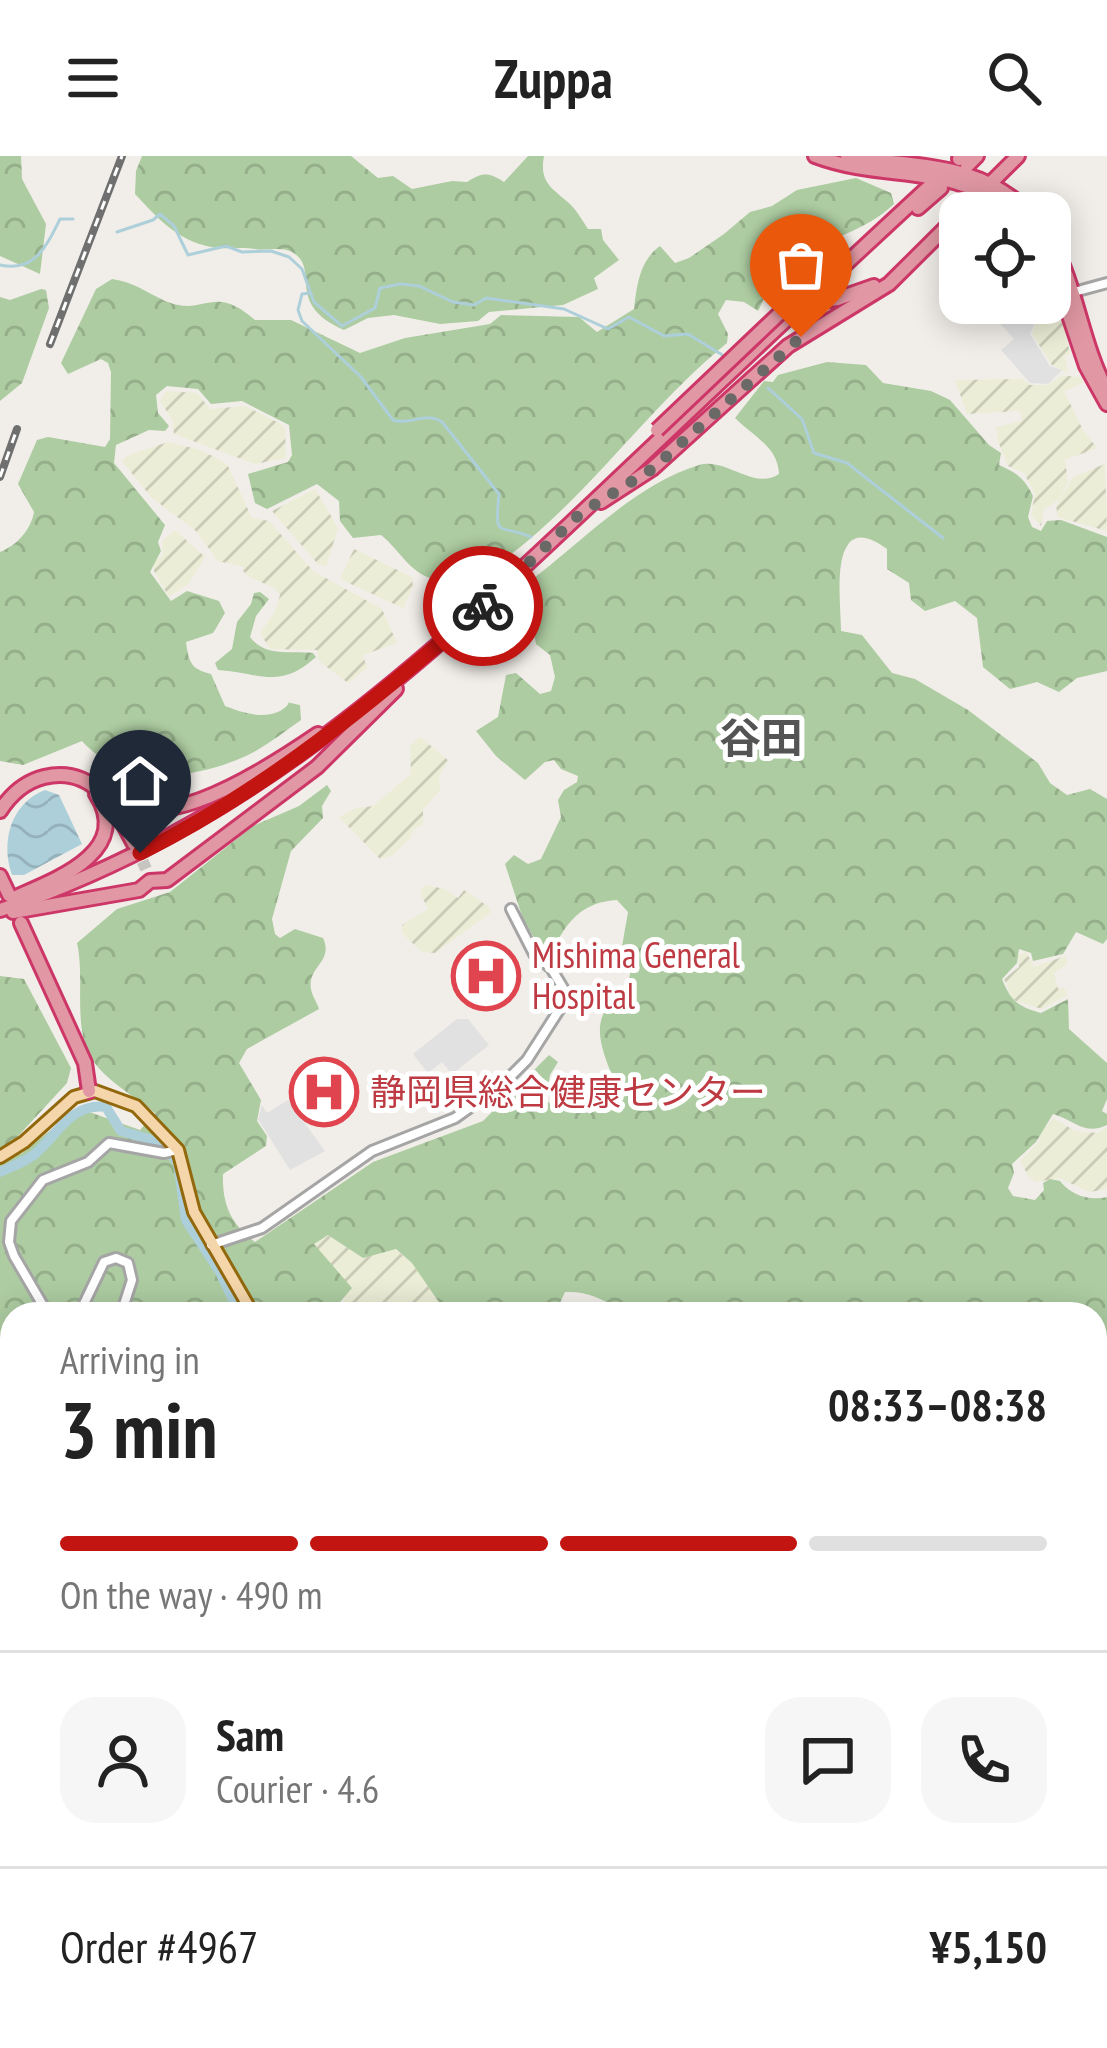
<!DOCTYPE html>
<html lang="en">
<head>
<meta charset="utf-8">
<style>
  body { margin:0; font-family:"PT Sans Narrow","Noto Sans JP",sans-serif; background:#f6f6f6; color:#222; height:100vh; display:flex; flex-direction:column; font-size:45px; white-space:nowrap }
  * { box-sizing:border-box; margin:0 }
  p { font-size:39px; color:#767676 }
  .icon { flex:none; width:66px; height:66px; fill:none; stroke:currentColor; stroke-width:2; stroke-linecap:round; stroke-linejoin:round }
  .map { position:relative; flex:1; overflow:hidden }
  .details { position:absolute; left:0px; top:1146px; width:1107px; height:747px; display:flex; flex-direction:column; background:#fff; border-radius:36px 36px 0 0; box-shadow:0 6px 30px #0003 }
  .details>* { flex:none }
  .tools { position:absolute; left:939px; top:36px; display:grid; gap:24px }
  .tools a { display:grid; place-items:center; width:132px; height:132px; border-radius:24px; background:#fff; box-shadow:0 6px 30px #0003; font-size:60px }
  .pin { position:absolute; display:grid; place-items:center; width:102px; height:102px; color:#fff; margin:-123px -51px; border-radius:50% 50% 50% 0; rotate:-45deg; box-shadow:0 0 12px #0007 }
  .pin .icon { rotate:45deg }
  .courier { position:absolute; display:grid; place-items:center; width:120px; height:120px; margin:-60px; border:9px solid #c21411; border-radius:50%; background:#fff; color:#222; box-shadow:0 3px 15px #0007 }
  .overview em { font-style:normal; font-weight:600 }
  .overview div { display:flex; flex-direction:column-reverse }
  .overview { display:flex; align-items:center; justify-content:space-between; height:204px; padding:0 60px }
  h1 { font-size:78px; font-weight:600; line-height:90px }
  .bar { display:grid; grid-template-columns:repeat(4,1fr); gap:18px 12px; align-content:center; height:144px; padding:0 60px }
  .bar i { height:15px; border-radius:9px; background:#e0e0e0 }
  .bar .selected { background:#c21411 }
  .bar p { grid-column:span 4 }
  .line { display:flex; align-items:center; gap:30px; padding:0 60px; border-top:3px solid #e0e0e0 }
  .line div { flex:1 }
  .round { display:grid; place-items:center; flex:none; width:126px; height:126px; border-radius:36px; background:#f6f6f6 }
  header { display:flex; justify-content:space-between; align-items:center; height:156px; padding:0 60px; background:#fff; font-size:54px; font-weight:600 }
  .map>svg:first-child { display:block }
</style>
</head>
<body>
<header><svg class="icon" aria-label="menu" viewBox="0 0 24 24"><path d="M4 6h16M4 12h16M4 18h16"/></svg>Zuppa<svg class="icon" aria-label="search" viewBox="0 0 24 24"><circle cx="10" cy="10" r="6"/><path d="M15 15l6 6"/></svg></header>
<div class="map">
<svg width="1107" height="1892" viewBox="0 0 1107 1892">
  <defs>
    <pattern id="farmland-furrows" width="10" height="10" patternUnits="userSpaceOnUse" patternTransform="scale(3)"><rect width="10" height="10" fill="#ebedd6"/><path d="M-1 1l2-2M0 10L10 0M9 11l2-2" fill="none" stroke="#c9cbb7"/></pattern>
    <pattern id="forest-crowns" width="20" height="18" patternUnits="userSpaceOnUse" patternTransform="scale(3)"><rect width="20" height="18" fill="#adcca1"/><path d="M2 6a3 3 0 1 1 6 0M12 15a3 3 0 1 1 6 0" fill="none" stroke="#95af8a"/></pattern>
    <pattern id="water-waves" width="16" height="10" patternUnits="userSpaceOnUse" patternTransform="scale(3)"><rect width="16" height="10" fill="#adcfda"/><path d="M0 5q4-4 8 0t8 0" fill="none" stroke="#95b1bb"/></pattern>
  </defs>
  <rect width="100%" height="100%" fill="#f1eee9"/>
  <g fill="url(#farmland-furrows)">
    <polygon points="1053,150 1061,156 1070,198 1065,200 1068,217 1052,209 1032,178 1036,164"/>
    <polygon points="1062,219 1082,222 1083,227 1064,235 1083,274 1097,292 1065,304 1068,326 1059,344 1044,353 1041,370 1031,359 1035,338 1024,317 1008,310 998,285 996,271 1022,265 1020,255 967,258 955,224 1022,223 1030,229 1048,229"/>
    <polygon points="166,235 197,237 210,253 245,250 281,268 285,273 286,302 255,308 174,278 172,263 160,245"/>
    <polygon points="168,286 201,294 227,308 252,362 269,365 313,415 382,453 397,487 363,499 367,512 348,527 319,505 317,494 270,493 260,477 275,456 280,439 273,431 251,422 243,415 244,411 218,405 196,375 152,342 122,305 126,300"/>
    <polygon points="1105,308 1107,375 1058,361 1056,350 1073,321"/>
    <polygon points="315,333 338,372 326,411 317,407 272,355"/>
    <polygon points="175,374 205,401 188,428 169,441 154,415 154,406 163,399 162,385"/>
    <polygon points="354,393 412,421 413,431 403,452 340,423"/>
    <polygon points="420,581 448,604 439,620 440,634 423,654 423,668 413,674 410,683 391,700 380,703 339,661 356,652 373,650 411,618 410,590"/>
    <polygon points="425,729 445,733 458,742 464,734 489,751 490,757 435,797 422,796 402,777 402,769 428,753 420,736"/>
    <polygon points="1026,796 1034,811 1065,800 1068,807 1054,817 1058,833 1064,832 1067,839 1042,853 1013,844 1004,823 1019,811 1018,800"/>
    <polygon points="1053,962 1075,975 1098,977 1107,971 1107,1033 1090,1036 1059,1022 1036,1026 1029,1021 1020,1005 1039,986 1040,978"/>
    <polygon points="328,1079 363,1102 395,1093 412,1107 447,1158 330,1158 345,1143 313,1088"/>
    <polygon points="310,1881 461,1881 477,1892 334,1892"/>
  </g>
  <g fill="url(#forest-crowns)">
    <polygon points="0,0 21,0 22,23 46,68 40,118 0,100"/>
    <path d="M 142,0 L 351,0 L 378,22 L 393,20 L 412,33 L 452,25 L 467,26 C 482,16 489,16 504,26 L 528,0 L 544,0 C 539,27 552,32 570,48 C 577,55 582,64 588,73 L 601,73 L 603,84 L 619,104 L 594,122 L 598,133 L 563,149 L 489,156 L 478,165 L 440,168 L 394,159 L 368,162 L 344,174 C 283,147 322,113 292,96 C 280,90 267,95 255,93 C 242,91 231,93 218,92 C 181,88 159,64 135,38 L 136,15 Z"/>
    <path d="M 856,22 L 891,37 L 894,48 C 862,79 818,83 788,109 C 774,120 766,139 758,155 L 744,146 L 726,144 L 718,158 L 728,178 L 727,187 C 647,252 584,347 499,407 C 487,415 453,427 438,424 C 411,420 400,394 381,379 L 353,382 L 340,365 L 339,345 L 317,328 L 267,353 L 255,347 L 248,318 L 288,306 L 292,299 L 289,269 L 242,245 L 211,248 L 198,233 L 167,230 L 156,239 L 158,257 L 169,270 L 165,275 L 149,274 L 116,289 L 114,307 L 165,369 L 158,386 L 161,395 L 150,416 L 171,445 L 187,435 L 219,445 L 225,457 L 213,477 L 186,486 C 189,507 191,513 211,518 L 225,550 C 241,556 263,564 280,555 C 297,545 279,545 300,549 L 301,564 C 284,576 265,591 246,600 C 192,624 124,632 82,585 L 23,609 L 0,605 L 0,396 C 16,390 31,374 34,356 L 18,328 L 37,284 L 48,281 L 105,291 L 110,283 L 111,216 L 108,207 L 101,203 L 68,218 L 61,207 L 96,133 L 112,123 C 134,126 146,136 165,145 C 206,162 211,126 255,164 L 291,164 L 360,197 L 405,182 L 490,168 L 501,159 L 579,161 L 597,176 L 634,153 C 637,130 639,105 660,90 L 675,107 L 689,102 L 724,78 L 750,56 L 772,50 L 797,34 Z"/>
    <polygon points="41,133 46,134 49,152 22,227 0,245 0,141 10,144"/>
    <path d="M 827,206 L 866,209 L 883,227 L 931,235 L 950,244 L 989,289 L 1001,297 L 999,309 C 1017,317 1024,322 1033,340 L 1028,361 L 1032,371 L 1041,375 L 1047,365 L 1061,364 L 1107,381 L 1107,515 L 1077,522 L 1059,536 L 1037,526 L 1010,533 L 983,511 L 977,462 L 955,445 L 925,455 L 911,444 L 909,427 L 887,413 L 887,393 C 827,349 841,444 841,475 L 862,479 L 892,517 L 915,523 L 968,554 L 1038,607 L 1050,627 L 1067,639 L 1090,633 L 1107,643 L 1107,783 L 1103,788 L 1076,776 L 1063,798 L 1033,805 L 1031,797 L 1019,793 L 1017,807 L 1002,823 C 1011,845 1017,850 1041,857 L 1068,843 L 1069,873 L 1107,907 L 1107,943 L 1102,955 L 1107,958 L 1107,969 C 1083,980 1075,964 1053,958 L 1036,986 L 1012,1008 L 1014,1017 L 1008,1032 L 1013,1040 L 1035,1044 L 1044,1034 L 1043,1027 L 1050,1023 L 1060,1025 C 1071,1039 1088,1045 1107,1041 L 1107,1479 L 1095,1483 L 1095,1158 L 618,1158 L 619,1153 C 600,1142 587,1135 565,1136 L 555,1158 L 447,1158 L 412,1107 L 396,1093 L 363,1102 L 328,1079 L 314,1088 L 352,1132 L 330,1158 L 12,1158 L 12,1402 L 0,1401 L 0,820 L 24,823 L 71,912 L 67,927 L 9,990 L 21,998 L 78,952 L 140,974 L 155,957 C 135,941 102,922 90,900 C 73,868 85,822 77,787 L 117,753 L 170,736 L 253,670 L 299,650 L 327,629 L 331,635 L 322,650 L 323,662 L 291,695 L 272,763 L 275,778 L 280,782 L 295,773 L 323,782 C 334,806 307,811 311,833 C 312,840 317,846 319,853 L 247,893 L 239,907 L 261,944 L 257,965 L 267,980 L 266,990 L 223,1018 C 222,1049 231,1068 255,1086 L 373,1006 L 483,965 L 549,899 L 558,906 L 550,919 L 546,944 L 555,952 L 609,932 L 614,924 C 600,890 586,856 627,837 L 631,811 L 620,802 L 628,756 L 617,744 C 585,746 569,762 555,790 L 542,795 L 523,763 L 505,708 L 514,699 L 528,708 L 541,703 L 561,661 L 558,644 L 564,634 L 577,626 L 578,620 L 561,613 L 554,604 L 545,606 L 525,624 L 496,600 L 476,575 L 498,561 L 506,519 L 516,517 L 540,538 L 551,535 L 555,521 L 550,499 L 536,488 L 526,437 L 530,425 C 583,385 636,328 699,309 C 726,301 754,335 779,318 C 778,291 754,281 735,262 L 764,225 L 773,226 L 778,219 Z"/>
    <path d="M 260,436 L 269,443 L 256,460 L 250,481 C 266,502 290,494 313,497 L 316,501 C 279,534 261,517 218,514 L 215,507 L 232,493 L 237,466 L 251,448 L 254,437 Z"/>
    <polygon points="1095,1592 1107,1592 1107,1892 957,1892 932,1881 1095,1881"/>
    <polygon points="12,1802 12,1881 310,1881 334,1892 0,1892 0,1803"/>
    <polygon points="461,1881 816,1881 822,1892 477,1892"/>
  </g>
  <g fill="#e1e1e1">
    <polygon points="995,147 1034,147 1038,160 1030,178 1050,210 1062,214 1048,228 1030,227 1001,194 1014,183 998,165 1005,158"/>
    <polygon points="457,863 468,863 489,889 452,918 442,906 428,917 413,898"/>
    <polygon points="288,944 325,995 290,1014 258,963 262,949 267,957"/>
  </g>
  <path fill="url(#water-waves)" d="M 45,634 L 59,639 L 82,688 L 24,719 L 12,719 C 0,686 11,647 45,634 Z"/>
  <g fill="none" stroke-linecap="round" stroke-linejoin="round">
    <g stroke="#adcfda" stroke-width="3">
      <polyline points="117,76 153,64 160,58 174,70 188,99 226,90 242,96 271,95 289,101 302,113 314,146 342,170 375,152 380,132 400,128 419,130 453,146 474,149 486,142 564,153 608,173 629,161 664,180 688,178 724,200"/>
      <path d="M 0,109 C 35,117 47,89 60,63 L 73,63"/>
      <path d="M 310,137 L 302,138 L 298,154 L 302,165 L 361,221 L 393,264 C 410,270 425,255 442,266 L 499,338 C 494,385 499,367 531,381"/>
      <polyline points="768,232 802,263 814,297 847,307 943,382"/>
      <polyline points="1095,1662 1107,1656"/>
      <polyline points="1095,1804 1107,1806"/>
    </g>
    <path stroke="#adcfda" stroke-width="10" d="M 0,1016 C 11,1011 25,1006 35,998 C 57,979 72,946 106,951 L 121,975 L 159,986 L 178,1007 L 186,1064 L 220,1116 L 240,1158"/>
    <polyline stroke="#c7c5c1" stroke-width="12" stroke-dasharray="12 6" stroke-linecap="butt" points="135,689 146,713"/>
    <defs>
      <g id="minor">
        <polyline points="1074,136 1107,127"/>
        <polyline points="211,1089 262,1072 372,995 455,962 503,928 527,904 561,851 563,832 551,812 534,798 511,753"/>
        <polyline points="48,1158 14,1100 9,1086 11,1065 43,1024 88,1006 109,987 164,997 177,994"/>
        <polyline points="76,1158 82,1152 104,1106 116,1102 128,1107 132,1124 121,1158"/>
        <polyline points="0,1444 10,1445 12,1429"/>
        <polyline points="0,1692 12,1696"/>
        <polyline points="0,1806 12,1801"/>
      </g>
      <g id="major">
        <polyline points="0,1001 24,986 74,941 95,935 136,950 178,994 194,1056 253,1158"/>
        <polyline points="1095,1797 1107,1801"/>
      </g>
      <g id="highway">
        <path d="M 815,0 C 887,27 949,5 1016,57"/>
        <path d="M 847,0 C 915,12 977,4 1030,57"/>
        <polyline points="959,3 963,0"/>
        <polyline points="967,10 977,0"/>
        <polyline points="918,52 941,32"/>
        <path d="M 1050,82 C 1077,130 1081,186 1107,235"/>
        <polyline points="1050,103 1086,210 1107,248"/>
        <polyline points="837,143 874,130"/>
        <polyline points="601,346 652,313 788,190 889,128 1018,0"/>
        <path d="M 90,626 C 108,635 129,651 149,653 C 197,658 280,604 318,578"/>
        <path d="M 0,655 C 11,638 24,626 44,621 C 93,609 115,651 134,688"/>
        <polyline points="0,720 9,739"/>
        <path d="M 18,740 C 60,722 132,694 96,638"/>
        <path d="M 0,754 C 250,669 419,511 607,333 C 715,231 823,128 932,28"/>
        <polyline points="13,756 139,734 150,725 167,724 317,611 396,533"/>
        <polyline points="21,767 85,907 89,935"/>
      </g>
    </defs>
    <use href="#minor" stroke="#a5a5a5" stroke-width="14"/>
    <use href="#major" stroke="#92680d" stroke-width="16"/>
    <use href="#highway" stroke="#cd3768" stroke-width="18"/>
    <use href="#minor" stroke="#fff" stroke-width="8"/>
    <use href="#major" stroke="#f5d6aa" stroke-width="10"/>
    <use href="#highway" stroke="#e198a4" stroke-width="12"/>
    <defs>
      <g id="rail">
        <polyline points="50,188 122,0"/>
        <polyline points="0,321 17,273"/>
      </g>
    </defs>
    <use href="#rail" stroke="#6f6f6f" stroke-width="8"/>
    <use href="#rail" stroke="#fff" stroke-width="3" stroke-dasharray="9" stroke-linecap="butt"/>
    <defs>
      <polyline id="highway-bridge" points="657,274 779,158 794,149 837,143"/>
    </defs>
    <use href="#highway-bridge" stroke="#cd3768" stroke-width="18" stroke-linecap="butt"/>
    <use href="#highway-bridge" stroke="#e198a4" stroke-width="12"/>
  </g>
  <g fill="none" stroke-linecap="round" stroke-linejoin="round">
    <polyline stroke="#6a6967" stroke-width="12" stroke-dasharray="0 21.6" points="483,450 581,357 652,313 801,181"/>
    <path stroke="#c21411" stroke-width="15" d="M 140,697 C 268,633 375,544 483,450"/>
  </g>
  <defs>
    <symbol id="hospital-ring" viewBox="-11 -11 22 22"><circle r="9.5" fill="#fff" stroke="#e0444e" stroke-width="1.5"/><path d="M-5-5h3v3.5h4V-5h3V5h-3V1.5h-4V5h-3Z" fill="#e0444e"/></symbol>
  </defs>
  <g fill-rule="evenodd">
    <use href="#hospital-ring" x="448" y="782" width="76" height="76"/>
    <use href="#hospital-ring" x="286" y="898" width="76" height="76"/>
  </g>
  <g text-anchor="middle" stroke-width="10" stroke-linejoin="round" paint-order="stroke">
    <g font-size="36" fill="#be3a42" stroke="#fff" text-anchor="start">
      <text x="532" y="812">Mishima General<tspan x="532" dy="41">Hospital</tspan></text>
      <text x="370" y="949">静岡県総合健康センター</text>
    </g>
    <g font-size="42" font-weight="bold" fill="#545454" stroke="#fff">
      <text x="761" y="597">谷田</text>
    </g>
  </g>
</svg>
<div class="tools">
<a><svg class="icon" aria-label="locate" viewBox="0 0 24 24"><circle cx="12" cy="12" r="6"/><path d="M12 2v4M12 18v4M2 12h4M18 12h4"/></svg></a>
</div>
<div class="pin" style="left:801px;top:181px;background:#ea580c"><svg class="icon" aria-label="bag" viewBox="0 0 24 24"><path d="M5 8h14l-1 12H6zM9 8a3 3 0 0 1 6 0"/></svg></div>
<div class="pin" style="left:140px;top:697px;background:#1f2937"><svg class="icon" aria-label="home" viewBox="0 0 24 24"><path d="M3 11l9-7 9 7M6 9v11h12V9"/></svg></div>
<div class="courier" style="left:483px;top:450px"><svg class="icon" aria-label="bike" viewBox="0 0 24 24"><circle cx="6" cy="16" r="4"/><circle cx="18" cy="16" r="4"/><path d="M6 16l4-8h5l3 8M10 8l3 8H6M13 5h3"/></svg></div>
<section class="details">
<div class="overview"><div><h1>3 min</h1><p>Arriving in</p></div><em>08:33–08:38</em></div>
<div class="bar"><i class="selected"></i><i class="selected"></i><i class="selected"></i><i></i><p>On the way · 490 m</p></div>
<div class="line" style="height:216px"><a class="round"><svg class="icon" aria-label="person" viewBox="0 0 24 24"><circle cx="12" cy="8" r="4"/><path d="M4 21q1-7 8-7t8 7"/></svg></a><div><b>Sam</b><p>Courier · 4.6</p></div><a class="round"><svg class="icon" aria-label="chat" viewBox="0 0 24 24"><path d="M4 5h16v11H9l-5 4z"/></svg></a><a class="round"><svg class="icon" aria-label="phone" viewBox="0 0 24 24"><path d="M5 4h4l2 5-3 2q2 4 5 5l2-3 5 2v4C11 20 4 13 5 4z"/></svg></a></div>
<div class="line" style="height:156px"><div>Order #4967</div><b>¥5,150</b></div>
</section>
</div>
</body>
</html>
